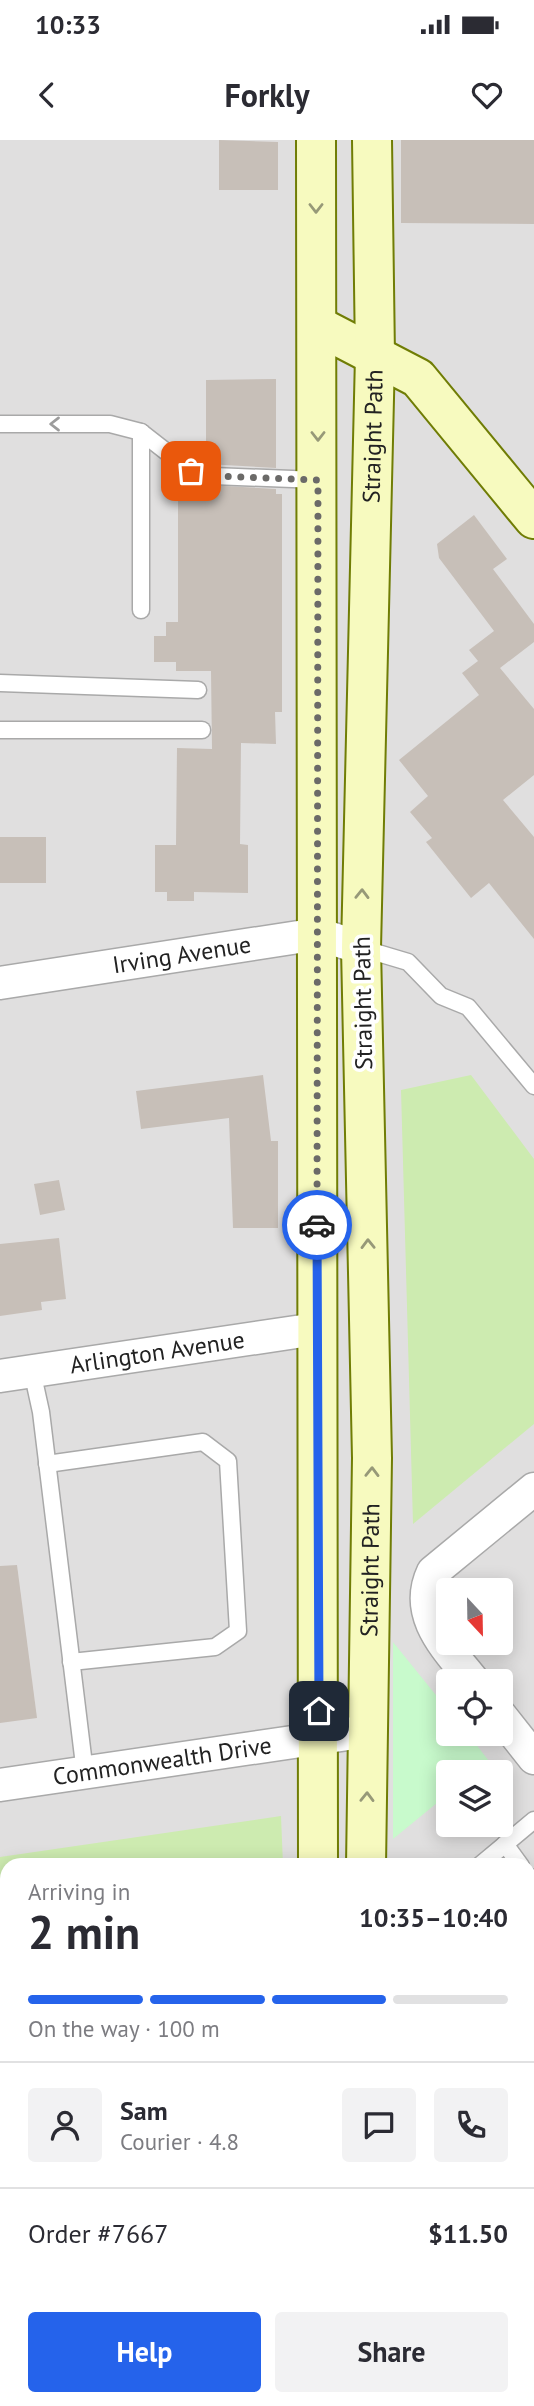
<!DOCTYPE html>
<html lang="en">
<head>
<meta charset="utf-8">
<style>
  body { margin:0; font-family:"PT Sans",sans-serif; background:#f2f2f3; color:#2b2b33; height:100vh; display:flex; flex-direction:column; font-size:26px; white-space:nowrap }
  * { box-sizing:border-box; margin:0 }
  p { font-size:23px; color:#7c7c81 }
  .icon { flex:none; width:38px; height:38px; fill:none; stroke:currentColor; stroke-width:2; stroke-linecap:round; stroke-linejoin:round }
  .map { position:relative; flex:1; overflow:hidden }
  .drawer { position:absolute; left:0px; top:1718px; width:536px; height:548px; display:flex; flex-direction:column; background:#fff; border-radius:21px 21px 0 0; box-shadow:0 4px 18px #0003 }
  .drawer>* { flex:none }
  .needle { width:46px; rotate:158deg }
  .tools { position:absolute; left:436px; top:1438px; display:grid; gap:14px }
  .tools a { display:grid; place-items:center; width:77px; height:77px; border-radius:7px; background:#fff; box-shadow:0 4px 18px #0003; font-size:35px }
  .pin { position:absolute; display:grid; place-items:center; width:60px; height:60px; color:#fff; margin:-30px; border-radius:14px; box-shadow:0 4px 10px #0006 }
  .courier { position:absolute; display:grid; place-items:center; width:70px; height:70px; margin:-35px; border:5px solid #2563eb; border-radius:50%; background:#fff; color:#222; box-shadow:0 2px 9px #0007 }
  .summary em { font-style:normal; font-weight:600 }
  .summary div { display:flex; flex-direction:column-reverse }
  .summary { display:flex; align-items:center; justify-content:space-between; height:119px; padding:0 28px }
  h1 { font-size:46px; font-weight:600; line-height:52px }
  .bar { display:grid; grid-template-columns:repeat(4,1fr); gap:10px 7px; align-content:center; height:84px; padding:0 28px }
  .bar i { height:9px; border-radius:5px; background:#e1e1e2 }
  .bar .on { background:#2563eb }
  .bar p { grid-column:span 4 }
  .line { display:flex; align-items:center; gap:18px; padding:0 28px; border-top:2px solid #e1e1e2 }
  .line div { flex:1 }
  .round { display:grid; place-items:center; flex:none; width:74px; height:74px; border-radius:7px; background:#f2f2f3 }
  .action { display:flex; gap:14px; margin-top:auto; padding:14px 28px }
  .action a { flex:1; height:80px; border-radius:7px; background:#2563eb; color:#fff; font-size:28px; font-weight:600; line-height:80px; text-align:center }
  .action a+a { background:#f2f2f3; color:#2b2b33 }
  .status { display:flex; justify-content:space-between; align-items:center; height:49px; padding:0 35px; background:#fff; direction:ltr }
  .status svg { height:19px; fill:currentColor }
  header { display:flex; justify-content:space-between; align-items:center; height:91px; padding:0 28px; background:#fff; font-size:32px; font-weight:600 }
  .map>svg:first-child { display:block }
</style>
</head>
<body>
<div class="status"><b>10:33</b><svg viewBox="0 0 49 12"><path d="M0 12V9h3v3zM5 12V6h3v6zM10 12V3h3v9zM15 12V0h3v12zM26 1h20v11H26zM47 4h2v5h-2z"/></svg></div>
<header><svg class="icon" aria-label="back" viewBox="0 0 24 24"><path d="M15 5l-7 7 7 7"/></svg>Forkly<svg class="icon" aria-label="heart" viewBox="0 0 24 24"><path d="M12 20l-8-8c-3-5 5-10 8-4 3-6 11-1 8 4z"/></svg></header>
<div class="map">
<svg width="534" height="2266" viewBox="0 0 534 2266">
  <rect width="100%" height="100%" fill="#f2efe9"/>
  <path fill="#e0dfdf" fill-rule="evenodd" d="M 0,0 L 534,0 L 534,2266 L 0,2266 ZM 448,1451 L 500,1451 L 500,1503 L 448,1503 ZM 448,1542 L 500,1542 L 500,1594 L 448,1594 ZM 448,1633 L 500,1633 L 500,1685 L 448,1685 ZM 7,1726 L 528,1726 L 528,2259 L 7,2259 Z"/>
  <polygon fill="#c7c7b4" points="0,2058 7,2058 7,2259 303,2259 303,2266 0,2266"/>
  <g fill="#cdebb0">
    <polygon points="471,935 534,1019 534,1284 413,1384 401,950"/>
    <polygon points="281,1676 283,1725 7,1726 5,1827 0,1794 0,1717"/>
  </g>
  <polygon fill="#c8facc" points="393,1502 448,1570 448,1594 468,1594 489,1621 475,1633 448,1633 448,1654 393,1699"/>
  <g fill="#c7bfb8">
    <polygon points="219,0 278,2 278,50 219,50"/>
    <polygon points="401,0 534,0 534,84 401,83"/>
    <polygon points="276,239 276,328 206,324 206,240"/>
    <polygon points="206,345 276,349 276,354 282,354 282,572 275,572 276,604 241,603 240,704 248,705 248,753 194,752 194,761 167,761 167,752 155,752 155,705 176,705 177,608 212,609 211,531 176,531 176,522 154,522 154,496 166,496 166,482 178,482 178,354 206,354"/>
    <polygon points="474,375 507,419 493,429 534,484 534,502 500,528 534,569 534,635 503,660 534,697 534,799 489,743 471,758 426,702 432,698 410,672 428,656 399,620 479,555 462,533 478,521 469,510 494,491 439,418 437,404"/>
    <rect x="0" y="697" width="46" height="46"/>
    <polygon points="263,935 271,1001 278,1001 278,1088 233,1088 229,978 141,989 136,951"/>
    <polygon points="59,1040 65,1070 40,1075 34,1044"/>
    <polygon points="59,1098 66,1159 41,1162 42,1170 0,1176 0,1104"/>
    <polygon points="17,1425 37,1578 0,1583 0,1426"/>
  </g>
  <g fill="none" stroke-linecap="round" stroke-linejoin="round">
    <defs>
      <g id="lane">
        <polyline points="0,284 110,284 141,292 191,331 213,336 318,340"/>
        <polyline points="141,292 141,470"/>
        <polyline points="0,543 198,550"/>
        <polyline points="0,590 202,590"/>
        <polyline points="361,808 408,822 441,856 468,867 534,946"/>
        <polyline points="32,1231 41,1272 85,1633"/>
        <polyline points="47,1324 203,1302 228,1321 238,1491 215,1507 71,1522"/>
        <polyline points="505,1704 521,1726"/>
        <polyline points="479,1726 534,1680"/>
        <polyline points="528,1736 534,1744"/>
        <polyline points="528,1834 534,1830"/>
        <polyline points="0,1883 7,1884"/>
        <polyline points="528,2100 534,2108"/>
        <polyline points="528,2141 534,2137"/>
      </g>
      <g id="street">
        <path id="s1" d="M 0,843 L 318,794 L 361,808"/>
        <path id="s2" d="M 0,1236 L 316,1189"/>
        <path d="M 474,1542 C 448,1509 412,1476 433,1432 L 534,1349"/>
        <polyline points="500,1575 534,1618"/>
        <path id="s3" d="M 0,1645 L 368,1591"/>
      </g>
      <g id="secondary">
        <polyline points="316,0 318,1726"/>
        <polyline points="318,186 418,238 534,379"/>
        <path id="s4" d="M 366,1726 L 372,1318 L 361,808 L 375,216 L 372,0"/>
        <polyline points="371,2259 371,2266"/>
        <polyline points="326,2266 326,2259"/>
        <polyline points="529,2266 534,2262"/>
      </g>
    </defs>
    <use href="#lane" stroke="#a9a9a9" stroke-width="19"/>
    <use href="#street" stroke="#a9a9a9" stroke-width="35"/>
    <use href="#secondary" stroke="#707d05" stroke-width="42"/>
    <use href="#lane" stroke="#fff" stroke-width="16"/>
    <use href="#street" stroke="#fff" stroke-width="32"/>
    <use href="#secondary" stroke="#f7fabf" stroke-width="38"/>
  </g>
  <defs><path id="oneway-chevron" d="M-2-3.5L2.5 0L-2 3.5" fill="none" stroke-width="1.6" stroke-linecap="round" stroke-linejoin="round" transform="scale(1.75)"/></defs>
  <g stroke="#979978">
    <use href="#oneway-chevron" transform="translate(316 68) rotate(90)"/>
    <use href="#oneway-chevron" transform="translate(318 296) rotate(90)"/>
    <use href="#oneway-chevron" transform="translate(362 754) rotate(-89)"/>
    <use href="#oneway-chevron" transform="translate(368 1104) rotate(-91)"/>
    <use href="#oneway-chevron" transform="translate(372 1332) rotate(-89)"/>
    <use href="#oneway-chevron" transform="translate(367 1657) rotate(-89)"/>
  </g>
  <use stroke="#9c9c9c" href="#oneway-chevron" transform="translate(55 284) rotate(180)"/>
  <g fill="none" stroke-linecap="round" stroke-linejoin="round">
    <polyline stroke="#6b6a68" stroke-width="7" stroke-dasharray="0 12.6" points="191,331 213,336 318,340 317,1085"/>
    <polyline stroke="#2563eb" stroke-width="9" points="317,1085 319,1571"/>
  </g>
  <g text-anchor="middle" stroke-width="7" stroke-linejoin="round" paint-order="stroke">
    <g font-size="24" fill="#222" stroke="#fff">
      <text dy="8" stroke="none"><textPath href="#s4" startOffset="1430">Straight Path</textPath></text>
      <text dy="8" stroke="none"><textPath href="#s1" startOffset="184">Irving Avenue</textPath></text>
      <text transform="translate(363 863) rotate(-91)" y="8">Straight Path</text>
      <text dy="8" stroke="none"><textPath href="#s2" startOffset="159">Arlington Avenue</textPath></text>
      <text dy="8" stroke="none"><textPath href="#s4" startOffset="296">Straight Path</textPath></text>
      <text dy="8" stroke="none"><textPath href="#s3" startOffset="164">Commonwealth Drive</textPath></text>
    </g>
  </g>
</svg>
<div class="tools">
<a><svg class="needle" viewBox="-14 -14 28 28"><path d="M0-13l5 13h-10z" fill="#e53935"/><path d="M0 13l5-13h-10z" fill="#7c7c81"/></svg></a>
<a><svg class="icon" aria-label="locate" viewBox="0 0 24 24"><circle cx="12" cy="12" r="6"/><path d="M12 2v4M12 18v4M2 12h4M18 12h4"/></svg></a>
<a><svg class="icon" aria-label="layers" viewBox="0 0 24 24"><path d="M12 4l9 5-9 5-9-5zM3 14l9 5 9-5"/></svg></a>
</div>
<div class="pin" style="left:191px;top:331px;background:#ea580c"><svg class="icon" aria-label="bag" viewBox="0 0 24 24"><path d="M5 8h14l-1 12H6zM9 8a3 3 0 0 1 6 0"/></svg></div>
<div class="pin" style="left:319px;top:1571px;background:#1f2937"><svg class="icon" aria-label="home" viewBox="0 0 24 24"><path d="M3 11l9-7 9 7M6 9v11h12V9"/></svg></div>
<div class="courier" style="left:317px;top:1085px"><svg class="icon" aria-label="car" viewBox="0 0 24 24"><path d="M5 17H2v-5l4-1 3-4h7l3 4 3 1v5h-3M9 17h6M6 11h13"/><circle cx="7" cy="17" r="2"/><circle cx="17" cy="17" r="2"/></svg></div>
<section class="drawer">
<div class="summary"><div><h1>2 min</h1><p>Arriving in</p></div><em>10:35–10:40</em></div>
<div class="bar"><i class="on"></i><i class="on"></i><i class="on"></i><i></i><p>On the way · 100 m</p></div>
<div class="line" style="height:126px"><a class="round"><svg class="icon" aria-label="person" viewBox="0 0 24 24"><circle cx="12" cy="8" r="4"/><path d="M4 21q1-7 8-7t8 7"/></svg></a><div><b>Sam</b><p>Courier · 4.8</p></div><a class="round"><svg class="icon" aria-label="chat" viewBox="0 0 24 24"><path d="M4 5h16v11H9l-5 4z"/></svg></a><a class="round"><svg class="icon" aria-label="phone" viewBox="0 0 24 24"><path d="M5 4h4l2 5-3 2q2 4 5 5l2-3 5 2v4C11 20 4 13 5 4z"/></svg></a></div>
<div class="line" style="height:91px"><div>Order #7667</div><b>$11.50</b></div>
<div class="action"><a>Help</a><a>Share</a></div>
</section>
</div>
</body>
</html>
